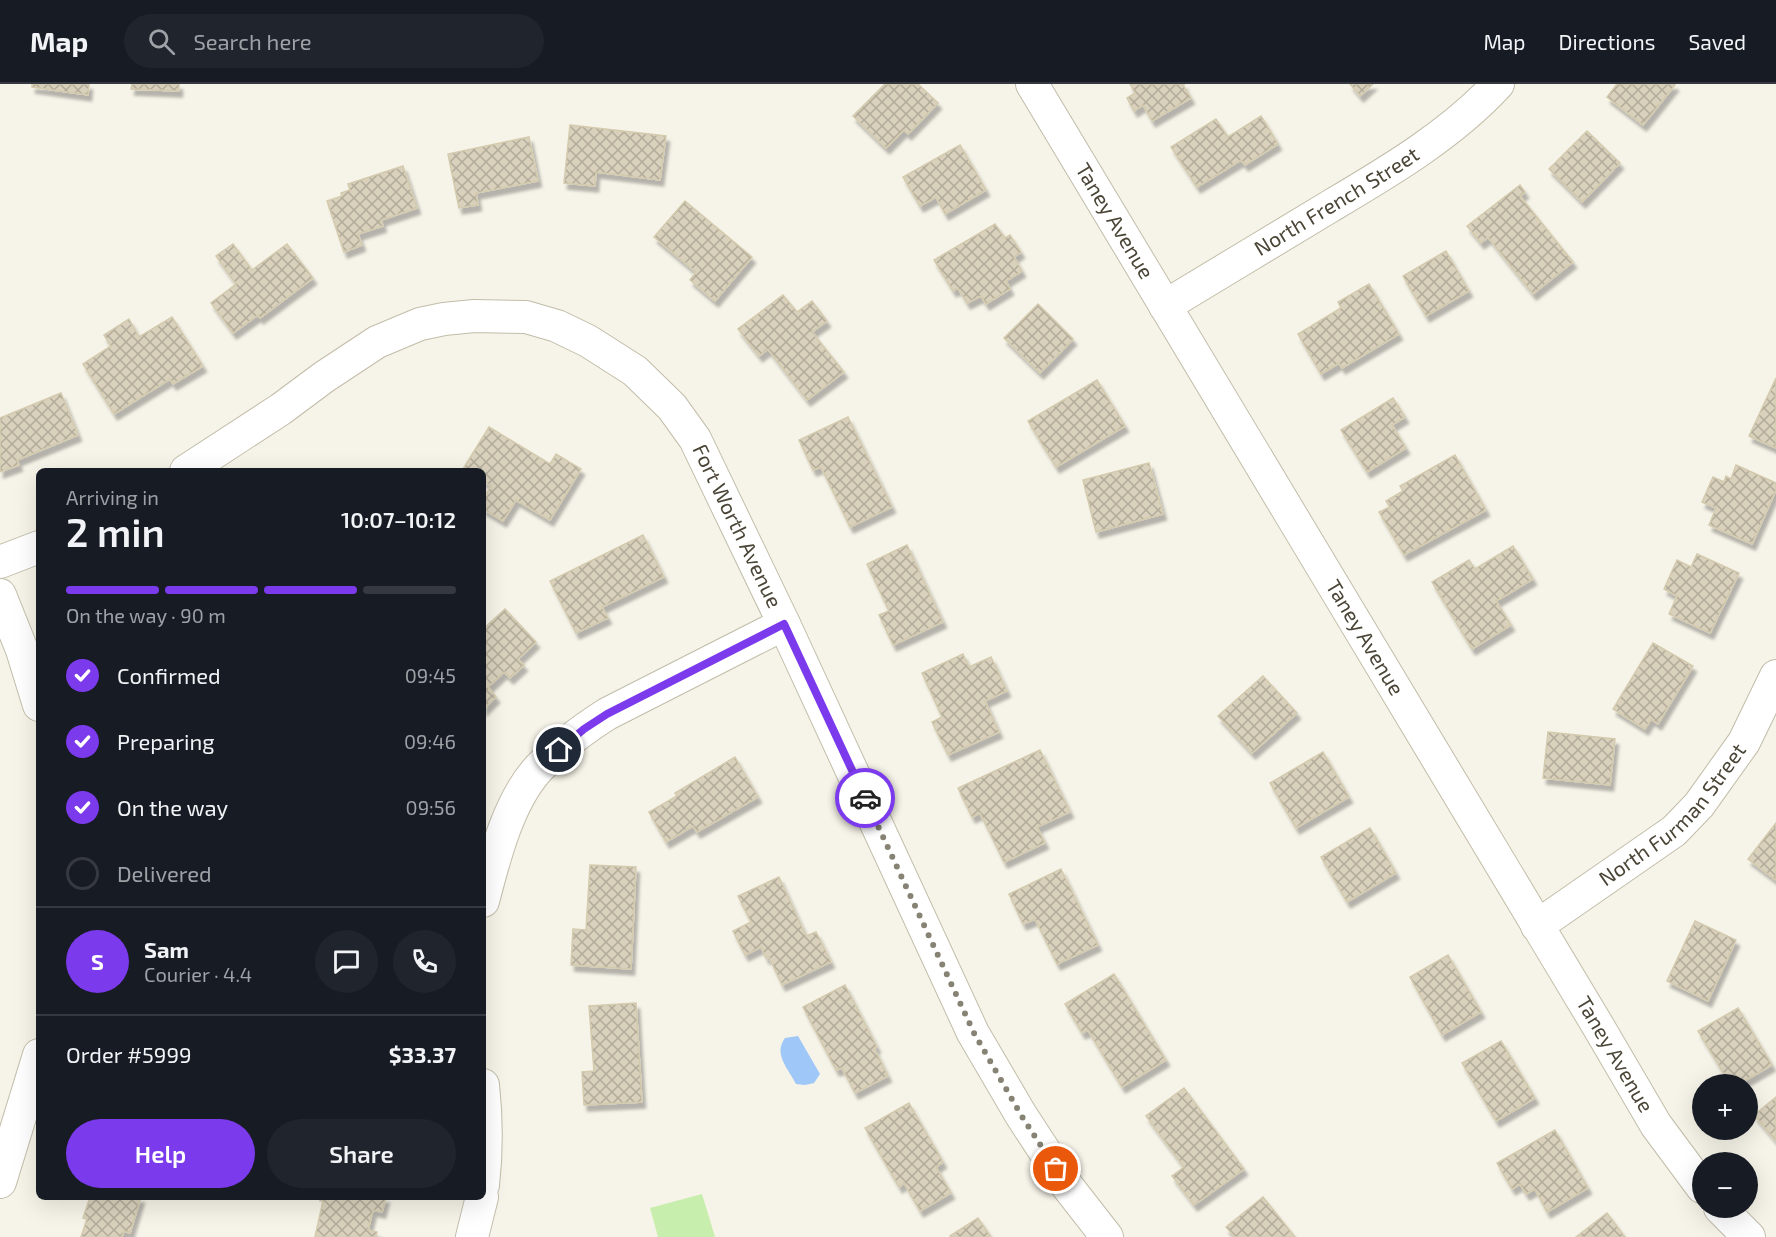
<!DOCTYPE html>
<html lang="en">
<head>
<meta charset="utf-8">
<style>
  body { margin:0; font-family:"Exo 2",sans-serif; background:#20242c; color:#f1f3f6; height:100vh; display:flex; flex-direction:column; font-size:22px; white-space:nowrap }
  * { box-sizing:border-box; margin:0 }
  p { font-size:20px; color:#9ea1a6 }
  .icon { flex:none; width:33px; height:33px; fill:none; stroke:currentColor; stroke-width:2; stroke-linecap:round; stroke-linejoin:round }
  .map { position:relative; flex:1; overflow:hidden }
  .drawer { position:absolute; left:36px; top:384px; width:450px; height:732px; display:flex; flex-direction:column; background:#171b24; border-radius:9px; box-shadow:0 6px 24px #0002 }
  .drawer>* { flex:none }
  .controls { position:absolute; left:1692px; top:990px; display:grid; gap:12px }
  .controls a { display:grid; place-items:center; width:66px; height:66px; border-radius:50%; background:#171b24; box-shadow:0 6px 24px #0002; font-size:30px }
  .pin { position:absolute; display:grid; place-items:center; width:51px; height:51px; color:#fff; margin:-26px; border:3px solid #fff; border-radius:50%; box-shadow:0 2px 6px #0007 }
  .courier { position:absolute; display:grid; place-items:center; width:60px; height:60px; margin:-30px; border:4px solid #7c3aed; border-radius:50%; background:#fff; color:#222; box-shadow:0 2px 8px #0007 }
  .summary em { font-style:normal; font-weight:600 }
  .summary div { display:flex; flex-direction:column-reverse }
  .summary { display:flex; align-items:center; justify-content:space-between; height:102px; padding:0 30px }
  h1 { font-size:39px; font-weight:600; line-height:45px }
  .bar { display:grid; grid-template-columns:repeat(4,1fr); gap:9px 6px; align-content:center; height:72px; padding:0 30px }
  .bar i { height:8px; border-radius:4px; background:#363941 }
  .bar .on { background:#7c3aed }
  .bar p { grid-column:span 4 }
  .line { display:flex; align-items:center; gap:15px; padding:0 30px; border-top:2px solid #363941 }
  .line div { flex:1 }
  .round { display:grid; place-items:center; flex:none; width:63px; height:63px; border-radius:32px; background:#20242c }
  ol { padding:0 30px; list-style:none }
  li { display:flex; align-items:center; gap:18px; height:66px }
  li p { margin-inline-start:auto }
  li .icon { padding:6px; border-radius:50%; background:#7c3aed; color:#fff; stroke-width:4 }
  li:last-child { color:#9ea1a6 }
  li i { width:33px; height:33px; border:3px solid #363941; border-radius:50% }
  .primary-button { display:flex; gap:12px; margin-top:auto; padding:12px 30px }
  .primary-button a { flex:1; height:69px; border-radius:36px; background:#7c3aed; color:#fff; font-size:24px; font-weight:600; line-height:69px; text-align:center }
  .primary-button a+a { background:#20242c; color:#f1f3f6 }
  header { display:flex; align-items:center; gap:36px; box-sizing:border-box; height:84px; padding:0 30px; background:#171b24; border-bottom:2px solid #363941 }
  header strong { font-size:28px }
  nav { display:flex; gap:33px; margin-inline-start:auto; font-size:21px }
  .search { width:420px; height:54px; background:#20242c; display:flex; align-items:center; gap:15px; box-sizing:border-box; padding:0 21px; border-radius:33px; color:#9ea1a6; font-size:22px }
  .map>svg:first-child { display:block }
</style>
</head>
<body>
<header>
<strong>Map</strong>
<div class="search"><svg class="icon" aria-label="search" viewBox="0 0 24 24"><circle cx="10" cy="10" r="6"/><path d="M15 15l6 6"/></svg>Search here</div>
<nav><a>Map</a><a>Directions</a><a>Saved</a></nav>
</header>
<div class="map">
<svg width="1776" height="1153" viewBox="0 0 1776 1153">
  <defs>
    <pattern id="building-cross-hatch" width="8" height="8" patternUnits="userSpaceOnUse" patternTransform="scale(1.5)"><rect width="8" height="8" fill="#d9d1bc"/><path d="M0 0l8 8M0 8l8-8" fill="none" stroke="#b2ab9a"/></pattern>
    <filter id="shadow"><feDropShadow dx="3.5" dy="6" stdDeviation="1.5" flood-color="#0004"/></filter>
  </defs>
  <rect width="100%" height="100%" fill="#f6f3e8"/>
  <polygon fill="#c8eead" points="702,1110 715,1153 658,1153 650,1124"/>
  <path fill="#9fc7f8" d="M 798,952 L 820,990 L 814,999 L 805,1001 L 796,1000 C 788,984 773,970 785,954 Z"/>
  <g fill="url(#building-cross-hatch)" stroke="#d4cbae" stroke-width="1.5" filter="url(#shadow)">
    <polygon points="32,0 89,0 88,11 32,3"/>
    <polygon points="132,0 179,0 179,7 131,5"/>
    <polygon points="885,0 918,0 938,19 908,50 904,46 886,64 853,32"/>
    <polygon points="1130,0 1185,0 1183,1 1191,14 1152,37 1143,21 1134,27 1127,14 1135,9"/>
    <polygon points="1350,0 1373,0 1360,12"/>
    <polygon points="1617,0 1674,0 1675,1 1643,41 1607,13"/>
    <polygon points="1261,32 1278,60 1245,81 1241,76 1197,103 1171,63 1216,35 1228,53"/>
    <polygon points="570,41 666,52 660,96 596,88 595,102 564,99"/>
    <polygon points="1587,47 1620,79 1582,118 1549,85"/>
    <polygon points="529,53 538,97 476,109 478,121 459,124 448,70"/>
    <polygon points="960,61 986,106 945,130 936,113 920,122 903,93"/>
    <polygon points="403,82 417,124 381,136 383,142 358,150 362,161 344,168 327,117 342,112 341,109 350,106 348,100"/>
    <polygon points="1520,101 1525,108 1520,112 1573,178 1533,210 1488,153 1481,159 1467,142"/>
    <polygon points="685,117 752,173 715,217 690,196 696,188 654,153"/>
    <polygon points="995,140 1005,154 1010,151 1021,168 1014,173 1022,187 1006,197 1010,205 986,220 981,212 967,219 958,204 953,207 934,176"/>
    <polygon points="233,160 252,186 287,160 313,194 260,234 258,231 233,249 211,219 236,200 216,172"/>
    <polygon points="1446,167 1469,207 1426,232 1403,192"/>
    <polygon points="1369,200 1399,250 1342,284 1339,279 1321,290 1298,250 1341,224 1338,218"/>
    <polygon points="783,211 797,228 812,217 827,237 812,248 844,288 807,316 768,265 759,272 738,245"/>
    <polygon points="1038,220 1073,255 1040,289 1004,254"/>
    <polygon points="172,233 203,282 173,300 170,295 114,330 83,280 111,262 104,251 129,235 139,253"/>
    <polygon points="1776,294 1776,364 1749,352"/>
    <polygon points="1097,296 1125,342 1056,383 1028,337"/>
    <polygon points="61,309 78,351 17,376 19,381 0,388 0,334"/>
    <polygon points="1393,314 1405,333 1392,341 1406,364 1367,388 1341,346"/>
    <polygon points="848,333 892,423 850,443 821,383 813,386 799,356"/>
    <polygon points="489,343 550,380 556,370 581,385 550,436 516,416 503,437 483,425 483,415 491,402 483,397 483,387 466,387 463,385"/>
    <polygon points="1455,371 1486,426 1404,471 1379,428 1390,423 1386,417 1403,407 1400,402"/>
    <polygon points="1149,379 1163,430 1096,448 1083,396"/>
    <polygon points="1736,381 1776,399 1776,406 1752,460 1709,441 1716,424 1702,418 1713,393 1724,398 1726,392 1731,395"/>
    <polygon points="643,451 664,493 602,523 608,534 576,549 550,497"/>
    <polygon points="907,461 943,538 893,561 879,531 889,527 867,480"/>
    <polygon points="1513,462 1533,495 1496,517 1511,541 1472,565 1432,498 1469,476 1475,485"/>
    <polygon points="1697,470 1739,489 1710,549 1669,530 1677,512 1664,505 1677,476 1691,483"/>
    <polygon points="505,525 536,558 518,575 524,581 510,594 504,588 488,603 496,613 483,626 483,545"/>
    <polygon points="1653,559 1693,582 1658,640 1651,635 1645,645 1613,625"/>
    <polygon points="963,570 969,583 991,573 1007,607 985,617 999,648 948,671 932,638 942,633 922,589"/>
    <polygon points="1263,592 1297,629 1252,669 1218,632"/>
    <polygon points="1548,648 1615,655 1610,701 1543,694"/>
    <polygon points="1040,666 1070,728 1037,743 1045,759 1004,778 980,729 972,733 958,704"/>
    <polygon points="1323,668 1349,713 1296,744 1270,699"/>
    <polygon points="735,673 758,713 697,748 693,742 666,758 649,728 677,712 675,709"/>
    <polygon points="1776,739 1776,796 1748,775"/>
    <polygon points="1370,744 1396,789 1347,818 1321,773"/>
    <polygon points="590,781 636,783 631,885 571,881 573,845 586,846"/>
    <polygon points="1061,785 1098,861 1057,880 1035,835 1023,840 1009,810"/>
    <polygon points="779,793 806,852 816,848 831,878 782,901 769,873 766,874 761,863 745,871 733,847 751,838 738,812"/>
    <polygon points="1695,837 1736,856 1708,917 1667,897"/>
    <polygon points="1448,871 1481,928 1442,951 1410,893"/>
    <polygon points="1114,890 1166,976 1122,1003 1088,946 1082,949 1065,920"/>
    <polygon points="845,901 877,963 874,964 888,992 855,1009 842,984 836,986 803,923"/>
    <polygon points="636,919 642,1018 584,1021 582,988 594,987 589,922"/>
    <polygon points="1738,924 1772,981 1739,1000 1730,1000 1698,947"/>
    <polygon points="1501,957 1535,1014 1496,1037 1462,979"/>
    <polygon points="1184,1004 1244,1085 1194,1121 1172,1092 1184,1083 1146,1032"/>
    <polygon points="1776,1013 1776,1057 1754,1031"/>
    <polygon points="909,1019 943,1078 936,1083 951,1109 920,1127 904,1099 899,1103 865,1044"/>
    <polygon points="1555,1046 1588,1104 1547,1128 1535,1105 1526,1110 1520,1100 1512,1105 1497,1079"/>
    <polygon points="90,1113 141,1113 130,1149 124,1147 122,1153 81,1153 87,1135 83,1134"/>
    <polygon points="321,1113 386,1113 382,1128 373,1126 368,1146 377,1148 376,1153 315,1153 323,1117 320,1117"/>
    <polygon points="1263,1113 1295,1153 1235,1153 1226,1143"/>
    <polygon points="1607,1129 1625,1153 1576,1153"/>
    <polygon points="978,1134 991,1153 951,1153 950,1152"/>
  </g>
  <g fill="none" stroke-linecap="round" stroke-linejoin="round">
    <defs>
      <g id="minor">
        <path id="s1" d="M 1032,0 L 1598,942 L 1656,1041 L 1702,1103"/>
        <path id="s2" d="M 1165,222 C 1220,189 1274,156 1329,123 C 1388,88 1451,51 1498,0"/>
        <path id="s3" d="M 186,387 L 281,325 L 324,293 L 377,258 L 420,240 L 444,235 L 474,232 L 526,233 L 557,242 L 588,257 L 635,287 L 672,323 L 695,355 L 784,540 L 973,949 L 1021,1031 L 1068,1103 L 1107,1153"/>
        <polyline points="0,478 39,463"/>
        <polyline points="0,511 22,566 39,621"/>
        <path d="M 483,817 C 494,775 508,718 538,685 C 558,664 582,646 607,630 L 784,540"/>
        <path id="s4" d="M 1537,842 L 1674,747 L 1699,721 L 1744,658 L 1776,592"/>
        <path d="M 483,1001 C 487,1037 487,1066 483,1101"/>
        <polyline points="0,1098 39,971"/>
        <polyline points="1720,1124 1749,1153"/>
        <polyline points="472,1153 482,1113"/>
      </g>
    </defs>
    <use href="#minor" stroke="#c2bda9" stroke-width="34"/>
    <use href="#minor" stroke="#fff" stroke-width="32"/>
  </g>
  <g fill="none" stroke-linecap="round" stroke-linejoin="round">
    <polyline stroke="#868274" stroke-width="6" stroke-dasharray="0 10.8" points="865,714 974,949 1021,1031 1056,1085"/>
    <polyline stroke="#7c3aed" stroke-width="8" points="559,666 584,645 607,630 784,540 865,714"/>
  </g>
  <g text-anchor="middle" stroke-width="6" stroke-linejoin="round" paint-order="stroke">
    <g font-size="21" fill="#4a4536" stroke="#fff">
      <text dy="7" stroke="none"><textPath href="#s2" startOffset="201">North French Street</textPath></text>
      <text dy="7" stroke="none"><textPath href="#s1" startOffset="160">Taney Avenue</textPath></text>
      <text dy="7" stroke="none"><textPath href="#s3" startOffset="694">Fort Worth Avenue</textPath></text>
      <text dy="7" stroke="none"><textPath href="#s1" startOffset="646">Taney Avenue</textPath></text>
      <text dy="7" stroke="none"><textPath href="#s4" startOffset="177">North Furman Street</textPath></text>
      <text dy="7" stroke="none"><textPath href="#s1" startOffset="1132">Taney Avenue</textPath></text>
    </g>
  </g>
</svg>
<div class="controls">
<a>+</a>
<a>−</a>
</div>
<div class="pin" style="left:1056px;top:1085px;background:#ea580c"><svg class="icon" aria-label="bag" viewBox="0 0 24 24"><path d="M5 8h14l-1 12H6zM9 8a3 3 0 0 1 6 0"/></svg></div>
<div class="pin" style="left:559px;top:666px;background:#1f2937"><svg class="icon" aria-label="home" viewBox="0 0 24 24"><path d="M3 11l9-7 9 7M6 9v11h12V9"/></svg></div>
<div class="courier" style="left:865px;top:714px"><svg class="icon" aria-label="car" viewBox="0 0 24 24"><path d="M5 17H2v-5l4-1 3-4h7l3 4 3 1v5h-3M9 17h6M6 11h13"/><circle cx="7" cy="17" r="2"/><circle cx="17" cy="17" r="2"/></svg></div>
<section class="drawer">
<div class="summary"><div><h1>2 min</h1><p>Arriving in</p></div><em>10:07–10:12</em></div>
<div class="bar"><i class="on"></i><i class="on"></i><i class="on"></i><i></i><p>On the way · 90 m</p></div>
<ol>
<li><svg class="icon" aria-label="check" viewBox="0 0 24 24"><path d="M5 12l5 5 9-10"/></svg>Confirmed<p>09:45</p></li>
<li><svg class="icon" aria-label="check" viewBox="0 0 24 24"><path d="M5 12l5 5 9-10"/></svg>Preparing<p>09:46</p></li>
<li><svg class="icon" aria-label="check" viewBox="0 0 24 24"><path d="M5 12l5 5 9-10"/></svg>On the way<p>09:56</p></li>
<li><i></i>Delivered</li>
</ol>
<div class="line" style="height:108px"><b class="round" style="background:#7c3aed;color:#fff">S</b><div><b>Sam</b><p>Courier · 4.4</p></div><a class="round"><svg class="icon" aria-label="chat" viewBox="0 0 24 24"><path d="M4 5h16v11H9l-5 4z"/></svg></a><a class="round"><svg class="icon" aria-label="phone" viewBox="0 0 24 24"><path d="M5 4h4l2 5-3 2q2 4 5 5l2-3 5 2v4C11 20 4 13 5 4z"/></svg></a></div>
<div class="line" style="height:78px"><div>Order #5999</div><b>$33.37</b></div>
<div class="primary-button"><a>Help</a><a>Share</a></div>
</section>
</div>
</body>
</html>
